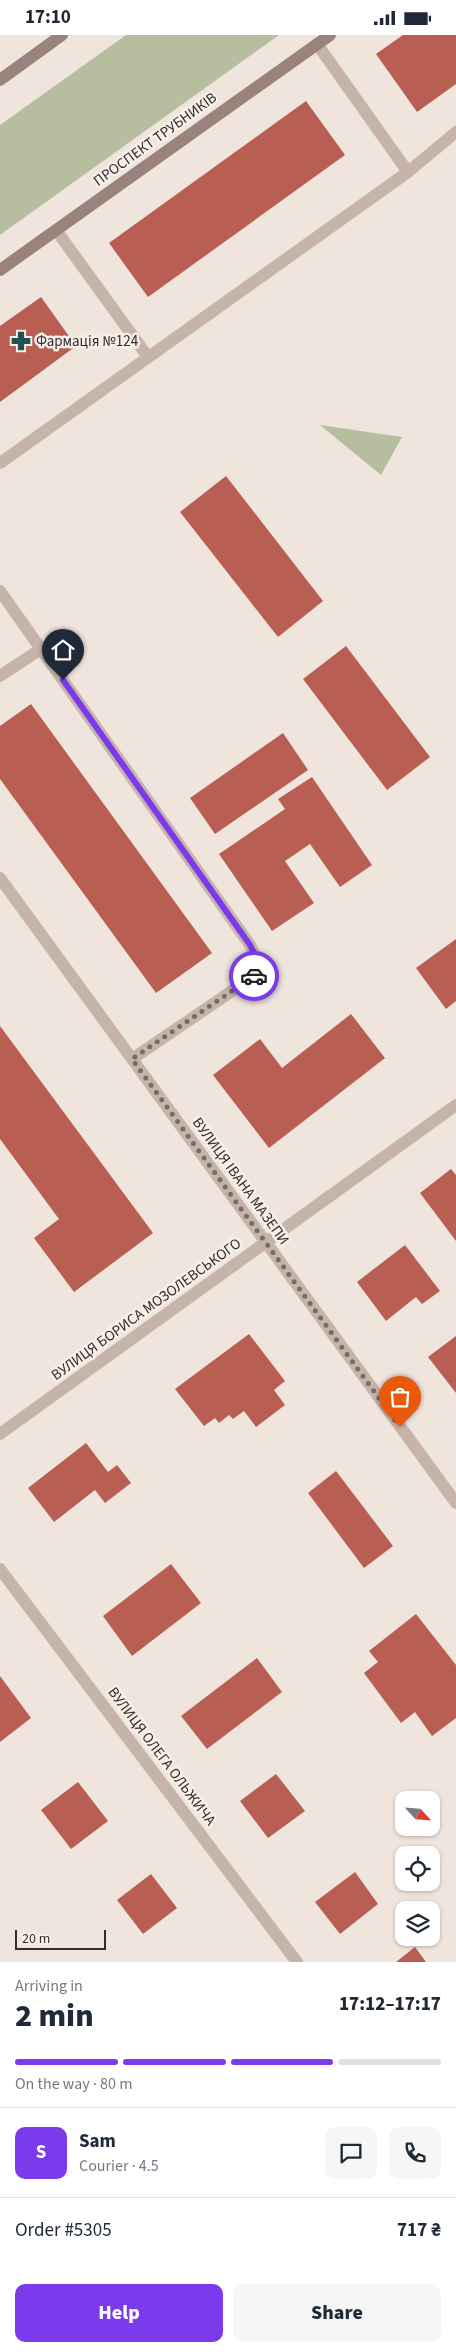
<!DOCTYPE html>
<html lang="en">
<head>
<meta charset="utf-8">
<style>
  body { margin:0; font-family:"Source Sans 3",sans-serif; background:#f6f6f7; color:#1f2937; height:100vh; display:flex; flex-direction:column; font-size:19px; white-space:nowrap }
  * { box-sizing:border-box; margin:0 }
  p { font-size:16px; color:#747a83 }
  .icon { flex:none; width:28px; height:28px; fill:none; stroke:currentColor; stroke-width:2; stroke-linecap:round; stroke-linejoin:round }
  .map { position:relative; height:1927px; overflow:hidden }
  .side { display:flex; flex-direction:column; background:#fff; flex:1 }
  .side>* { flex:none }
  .needle { width:32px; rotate:116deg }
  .controls { position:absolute; left:395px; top:1756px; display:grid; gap:10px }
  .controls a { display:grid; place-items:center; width:45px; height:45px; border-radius:10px; background:#fff; box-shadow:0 1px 4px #0004; font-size:25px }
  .scale { position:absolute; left:15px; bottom:12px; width:91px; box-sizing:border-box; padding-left:5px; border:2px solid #352b29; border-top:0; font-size:14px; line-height:18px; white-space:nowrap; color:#352b29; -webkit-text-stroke:4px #f7efe9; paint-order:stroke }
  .pin { position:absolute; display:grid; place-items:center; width:42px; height:42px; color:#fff; margin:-51px -21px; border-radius:50% 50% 50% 0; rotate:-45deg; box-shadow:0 0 5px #0007 }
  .pin .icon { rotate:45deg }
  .courier { position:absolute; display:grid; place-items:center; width:50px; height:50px; margin:-25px; border:4px solid #7c3aed; border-radius:50%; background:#fff; color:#222; box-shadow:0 1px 6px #0007 }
  .summary em { font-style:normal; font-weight:800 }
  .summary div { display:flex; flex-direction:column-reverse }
  .summary { display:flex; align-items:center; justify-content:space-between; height:85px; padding:0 15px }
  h1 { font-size:32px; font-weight:800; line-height:38px }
  .bar { display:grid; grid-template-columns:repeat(4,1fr); gap:8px 5px; align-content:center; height:60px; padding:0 15px }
  .bar i { height:6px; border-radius:4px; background:#e0e1e3 }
  .bar .active { background:#7c3aed }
  .bar p { grid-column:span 4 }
  .line { display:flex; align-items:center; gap:12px; padding:0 15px; border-top:1px solid #e0e1e3 }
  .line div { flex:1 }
  .round { display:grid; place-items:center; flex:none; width:52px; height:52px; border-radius:10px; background:#f6f6f7 }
  .primary-button { display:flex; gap:10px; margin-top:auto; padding:10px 15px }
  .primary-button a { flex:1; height:58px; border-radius:10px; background:#7c3aed; color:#fff; font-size:20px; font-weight:800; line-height:58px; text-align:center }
  .primary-button a+a { background:#f6f6f7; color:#1f2937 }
  .status { display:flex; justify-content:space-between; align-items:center; height:35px; padding:0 25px; background:#fff; direction:ltr }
  .status svg { height:14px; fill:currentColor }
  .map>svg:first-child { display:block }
</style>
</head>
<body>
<div class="status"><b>17:10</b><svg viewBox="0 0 49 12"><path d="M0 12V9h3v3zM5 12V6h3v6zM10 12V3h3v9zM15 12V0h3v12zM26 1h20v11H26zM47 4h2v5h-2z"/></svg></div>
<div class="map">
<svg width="456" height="1927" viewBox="0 0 456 1927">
  <rect width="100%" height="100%" fill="#efe5dd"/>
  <g fill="#b7bd9f">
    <polygon points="126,0 279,0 0,200 0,90"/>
    <polygon points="320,390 402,402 381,440"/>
  </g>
  <g fill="#b85e52">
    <polygon points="403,0 456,0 456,49 417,77 376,19"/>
    <polygon points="306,66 345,120 148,262 109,208"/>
    <polygon points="41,262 76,311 0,367 0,291"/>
    <polygon points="226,441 323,566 278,602 180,477"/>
    <polygon points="346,611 430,722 387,755 303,644"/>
    <polygon points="31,669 212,918 156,958 0,744 0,691"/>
    <polygon points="283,698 308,735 215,799 190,763"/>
    <polygon points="312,742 372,830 340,852 310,809 285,826 314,868 272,896 219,819 285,774 278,764"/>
    <polygon points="456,904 456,966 446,974 416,933"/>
    <polygon points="351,979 385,1023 269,1113 213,1040 260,1004 282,1033"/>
    <polygon points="0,991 153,1198 74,1257 34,1203 59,1184 0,1104"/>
    <polygon points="451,1134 456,1140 456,1206 420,1158"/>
    <polygon points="405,1210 440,1256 422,1269 416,1262 386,1286 357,1247"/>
    <polygon points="249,1299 285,1346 274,1355 285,1370 256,1392 244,1376 233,1384 229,1380 219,1388 215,1383 204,1391 175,1354"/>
    <polygon points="456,1301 456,1358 428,1322"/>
    <polygon points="86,1408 108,1437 117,1430 131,1448 105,1468 95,1455 54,1487 28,1453"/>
    <polygon points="336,1436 393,1511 364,1533 308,1458"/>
    <polygon points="171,1529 201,1568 132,1621 103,1581"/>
    <polygon points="416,1579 456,1630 456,1683 432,1701 415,1677 401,1688 364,1638 378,1627 369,1616"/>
    <polygon points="257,1623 282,1657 207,1714 181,1681"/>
    <polygon points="0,1641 31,1683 0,1707"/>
    <polygon points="276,1739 305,1776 268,1803 240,1766"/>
    <polygon points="78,1747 108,1786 71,1814 41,1775"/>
    <polygon points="355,1837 378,1869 340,1899 315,1867"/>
    <polygon points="151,1839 177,1873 143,1899 117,1865"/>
    <polygon points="415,1912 426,1927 396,1927"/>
  </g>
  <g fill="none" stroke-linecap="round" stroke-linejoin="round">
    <g stroke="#c6b4ab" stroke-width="12">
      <polyline points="317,9 408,137"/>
      <polyline points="56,195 148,322"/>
      <polyline points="0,428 408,137 456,97"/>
      <polyline points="0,556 250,910 259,928 257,939 132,1024"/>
      <polyline points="0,641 41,614"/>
    </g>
    <g stroke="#c6b4ab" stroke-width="12">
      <polyline points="0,843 456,1468"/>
      <polyline points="0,1399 456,1070"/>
      <polyline points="0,1534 297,1927"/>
    </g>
    <g stroke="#9a837c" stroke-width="12">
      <polyline points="0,45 62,0"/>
      <polyline points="0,235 330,0"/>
    </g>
  </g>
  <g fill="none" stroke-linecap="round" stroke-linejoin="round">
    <polyline stroke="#766c68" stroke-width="5" stroke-dasharray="0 9" points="254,941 132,1024 400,1392"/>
    <polyline stroke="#7c3aed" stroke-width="6" points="63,645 250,910 259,928 257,939 254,941"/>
  </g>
  <defs>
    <symbol id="pharmacy-bare" viewBox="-9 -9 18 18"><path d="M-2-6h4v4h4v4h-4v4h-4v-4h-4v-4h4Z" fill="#23514f" stroke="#f7efe9" stroke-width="2.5" paint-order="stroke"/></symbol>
  </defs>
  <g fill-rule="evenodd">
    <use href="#pharmacy-bare" x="7" y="292" width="28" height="28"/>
  </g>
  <g text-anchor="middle" stroke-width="5" stroke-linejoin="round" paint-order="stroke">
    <g font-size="15" fill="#352b29" stroke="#f7efe9">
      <text transform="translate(155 104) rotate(-36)" y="5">ПРОСПЕКТ ТРУБНИКІВ</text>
      <text transform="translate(241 1146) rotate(54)" y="5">ВУЛИЦЯ ІВАНА МАЗЕПИ</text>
      <text transform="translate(146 1274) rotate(-36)" y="5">ВУЛИЦЯ БОРИСА МОЗОЛЕВСЬКОГО</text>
      <text transform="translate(162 1721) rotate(53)" y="5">ВУЛИЦЯ ОЛЕГА ОЛЬЖИЧА</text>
    </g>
    <g font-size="15" fill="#352b29" stroke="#f7efe9" text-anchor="start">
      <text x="36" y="311">Фармація №124</text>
    </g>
  </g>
</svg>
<div class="controls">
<a><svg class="needle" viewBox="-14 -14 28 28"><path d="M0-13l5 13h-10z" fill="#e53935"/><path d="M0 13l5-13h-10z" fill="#747a83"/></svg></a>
<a><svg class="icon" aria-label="locate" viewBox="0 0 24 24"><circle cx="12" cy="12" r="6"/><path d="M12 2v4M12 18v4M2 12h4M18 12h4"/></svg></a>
<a><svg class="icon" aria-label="layers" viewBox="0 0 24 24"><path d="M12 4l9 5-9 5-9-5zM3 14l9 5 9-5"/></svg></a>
</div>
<div class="scale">20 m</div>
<div class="pin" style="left:400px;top:1392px;background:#ea580c"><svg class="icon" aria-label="bag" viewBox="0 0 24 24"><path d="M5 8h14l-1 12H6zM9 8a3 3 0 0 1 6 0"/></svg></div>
<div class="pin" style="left:63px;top:645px;background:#1f2937"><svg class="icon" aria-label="home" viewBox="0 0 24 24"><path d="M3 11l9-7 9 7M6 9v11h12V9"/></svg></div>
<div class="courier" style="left:254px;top:941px"><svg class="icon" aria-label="car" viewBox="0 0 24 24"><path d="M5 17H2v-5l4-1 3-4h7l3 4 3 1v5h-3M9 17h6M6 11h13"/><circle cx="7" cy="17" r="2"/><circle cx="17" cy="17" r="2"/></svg></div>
</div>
<section class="side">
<div class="summary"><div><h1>2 min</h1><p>Arriving in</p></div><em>17:12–17:17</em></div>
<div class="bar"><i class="active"></i><i class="active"></i><i class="active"></i><i></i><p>On the way · 80 m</p></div>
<div class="line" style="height:90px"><b class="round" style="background:#7c3aed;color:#fff">S</b><div><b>Sam</b><p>Courier · 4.5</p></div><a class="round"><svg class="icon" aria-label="chat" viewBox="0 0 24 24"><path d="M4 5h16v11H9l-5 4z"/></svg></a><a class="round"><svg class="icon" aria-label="phone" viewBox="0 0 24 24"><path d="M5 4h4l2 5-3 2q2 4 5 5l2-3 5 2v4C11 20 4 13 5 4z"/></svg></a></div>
<div class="line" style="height:65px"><div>Order #5305</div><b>717 ₴</b></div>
<div class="primary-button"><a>Help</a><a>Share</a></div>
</section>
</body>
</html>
